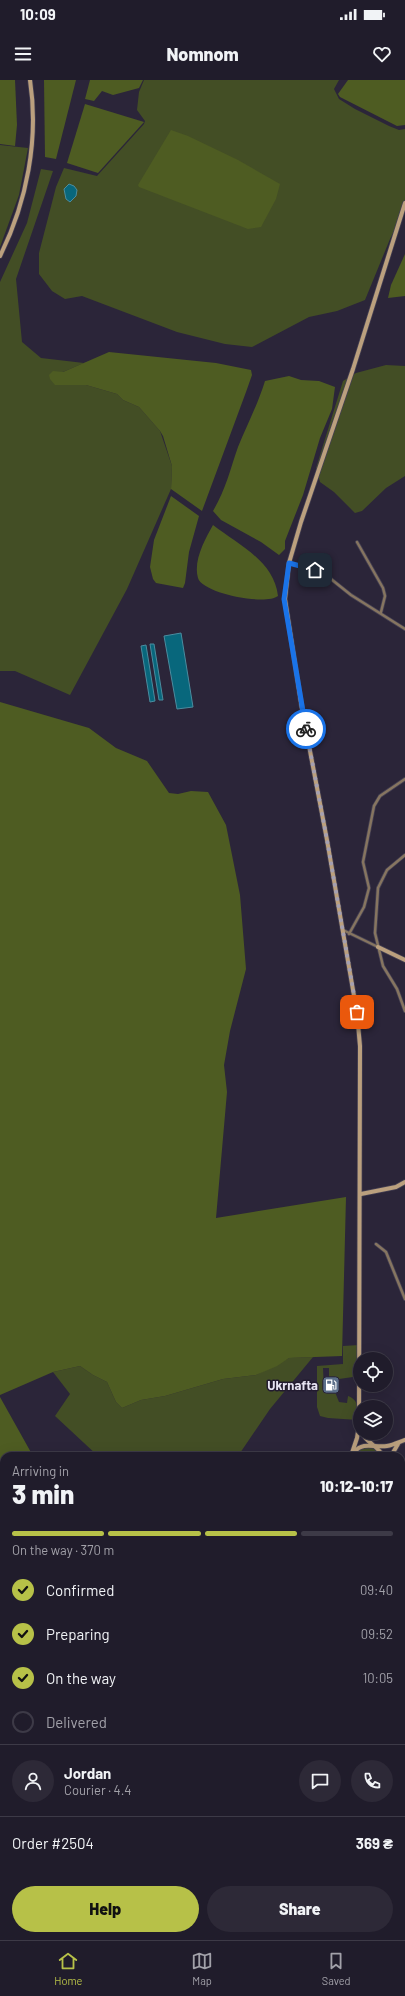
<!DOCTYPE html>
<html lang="en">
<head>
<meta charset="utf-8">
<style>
  body { margin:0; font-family:Barlow,sans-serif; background:#2d2937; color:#f1f3f6; height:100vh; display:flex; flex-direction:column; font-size:15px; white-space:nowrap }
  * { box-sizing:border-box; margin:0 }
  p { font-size:13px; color:#a2a1a9 }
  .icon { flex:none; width:22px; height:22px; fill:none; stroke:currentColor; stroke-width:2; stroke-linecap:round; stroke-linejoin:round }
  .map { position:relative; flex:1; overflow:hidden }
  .panel { position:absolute; left:0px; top:1372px; width:405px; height:488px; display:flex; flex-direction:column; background:#201c2b; border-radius:12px 12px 0 0; box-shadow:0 4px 16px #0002,0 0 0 1px #3d3a47 }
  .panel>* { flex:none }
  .tools { position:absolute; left:353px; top:1272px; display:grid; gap:8px }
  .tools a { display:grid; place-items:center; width:40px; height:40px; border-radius:50%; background:#201c2b; box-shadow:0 4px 16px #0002,0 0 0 1px #3d3a47; font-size:20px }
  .pin { position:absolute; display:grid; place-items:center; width:34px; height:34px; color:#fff; margin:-17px; border-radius:8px; box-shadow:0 2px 6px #0006 }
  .courier { position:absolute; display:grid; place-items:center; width:40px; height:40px; margin:-20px; border:3px solid #1a73e8; border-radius:50%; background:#fff; color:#222; box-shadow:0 1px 5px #0007 }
  .overview em { font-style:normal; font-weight:800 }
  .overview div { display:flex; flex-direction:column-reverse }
  .overview { display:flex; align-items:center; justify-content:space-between; height:68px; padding:0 12px }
  h1 { font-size:26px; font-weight:800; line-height:30px }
  .bar { display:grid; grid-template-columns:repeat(4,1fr); gap:6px 4px; align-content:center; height:48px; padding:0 12px }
  .bar i { height:5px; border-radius:3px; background:#3d3a47 }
  .bar .on { background:#b7c148 }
  .bar p { grid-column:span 4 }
  .line { display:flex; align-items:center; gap:10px; padding:0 12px; border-top:1px solid #3d3a47 }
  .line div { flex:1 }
  .round { display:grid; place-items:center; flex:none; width:42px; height:42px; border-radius:21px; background:#2d2937 }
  ol { padding:0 12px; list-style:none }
  li { display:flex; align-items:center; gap:12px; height:44px }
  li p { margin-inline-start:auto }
  li .icon { padding:4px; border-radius:50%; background:#b7c148; color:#111; stroke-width:4 }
  li:last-child { color:#a2a1a9 }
  li i { width:22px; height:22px; border:2px solid #3d3a47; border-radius:50% }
  .button { display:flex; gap:8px; margin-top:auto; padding:8px 12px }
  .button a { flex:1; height:46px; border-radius:24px; background:#b7c148; color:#111; font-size:16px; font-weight:800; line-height:46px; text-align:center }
  .button a+a { background:#2d2937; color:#f1f3f6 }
  .status { display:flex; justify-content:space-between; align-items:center; height:28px; padding:0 20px; background:#201c2b; direction:ltr }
  .status svg { height:11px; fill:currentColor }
  header { display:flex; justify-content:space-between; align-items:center; height:52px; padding:0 12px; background:#201c2b; font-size:18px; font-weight:800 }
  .dock { display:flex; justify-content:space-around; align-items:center; height:56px; border-top:1px solid #3d3a47; background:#201c2b; font-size:11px; color:#a2a1a9 }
  .dock a { display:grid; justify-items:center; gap:2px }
  .dock .on { color:#b7c148 }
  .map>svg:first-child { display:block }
</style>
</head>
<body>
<div class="status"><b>10:09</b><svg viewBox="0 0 49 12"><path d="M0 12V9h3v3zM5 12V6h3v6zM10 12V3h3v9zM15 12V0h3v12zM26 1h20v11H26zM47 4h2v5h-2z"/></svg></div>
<header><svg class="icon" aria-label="menu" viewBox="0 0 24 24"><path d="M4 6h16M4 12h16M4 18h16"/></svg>Nomnom<svg class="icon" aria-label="heart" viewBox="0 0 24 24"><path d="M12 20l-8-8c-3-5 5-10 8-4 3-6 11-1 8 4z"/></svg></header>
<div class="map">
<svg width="405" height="1860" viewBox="0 0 405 1860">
  <rect width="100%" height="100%" fill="#2b2539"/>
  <g fill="#434e25">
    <polygon points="144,0 339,0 334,9 339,19 355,29 389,46 399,50 405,49 405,130 390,159 365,220 337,231 309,237 252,267 225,264 177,252 82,216 65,219 52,211 39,194 39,173 56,107 64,88 97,96 144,44 145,41 137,30 139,12"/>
    <polygon points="0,65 28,68 19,115 0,167"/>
    <polygon points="41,89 53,91 16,199 22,262 41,278 84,283 63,292 55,305 86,305 117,314 123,320 139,327 160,351 172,386 171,409 127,509 70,615 15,591 0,591 0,202 27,143"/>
    <polygon points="386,285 405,286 405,396 386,408 362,431 355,433 334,412 320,402 316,388 343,301 356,293"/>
    <path d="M 359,1265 L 357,1291 L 353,1297 L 332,1300 L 329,1298 L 329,1288 L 323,1288 L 324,1311 L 335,1312 L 339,1322 L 347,1323 L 348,1316 C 359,1320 358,1329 358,1340 L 328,1338 L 320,1336 L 317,1327 L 317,1286 L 343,1284 L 343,1266 Z"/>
    <polygon points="313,1277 270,1329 238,1376 98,1376 55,1336 70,1314 53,1292 80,1286 93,1295 107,1302 116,1322 122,1328 141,1320 165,1316 223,1299 256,1295 289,1278"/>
    <polygon points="364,1367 375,1368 382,1376 353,1376 356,1371"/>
    <polygon points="405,1423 405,1605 401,1603 401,1424"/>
    <polygon points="4,1524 4,1571 0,1566 0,1525"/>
    <polygon points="4,1586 4,1856 249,1856 248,1860 0,1860 0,1588"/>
    <polygon points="259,1856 295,1856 292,1860 258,1860"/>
  </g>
  <g fill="#4e5c22">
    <polygon points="0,0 15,0 17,45 15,66 0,64"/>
    <polygon points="44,0 76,0 56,79 45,77"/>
    <polygon points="90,0 143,0 139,8 113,15 102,11 94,21 85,19"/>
    <polygon points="348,0 405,0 405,45 397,46 340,17 338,14"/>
    <polygon points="85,24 144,42 98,93 67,83"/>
    <polygon points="171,50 188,56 238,80 280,104 276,119 261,147 248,149 139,107 138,105"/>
    <polygon points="405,174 405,216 388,218 391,205"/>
    <polygon points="109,272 216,283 251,290 252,295 246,312 202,431 171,409 172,386 163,356 160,351 139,327 123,320 117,314 86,305 55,305 50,299 49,295 53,291 63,292"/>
    <path d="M 289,296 L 301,300 L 319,301 L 335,307 L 332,329 L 320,358 L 303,415 L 285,461 L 285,469 L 279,475 L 261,462 L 221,440 L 213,431 C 226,409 230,390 238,367 C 247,345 258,324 265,301 Z"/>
    <polygon points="171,416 199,436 189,472 185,503 183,508 156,503 153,499 150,487 154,460"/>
    <path d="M 213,445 C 239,465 274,481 278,516 C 265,526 202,513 198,498 C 193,481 205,459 213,445 Z"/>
    <polygon points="0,622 89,648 116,668 147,681 169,713 178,714 191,711 208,712 226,745 240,815 246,889 230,951 224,985 227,1012 216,1138 346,1117 342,1276 289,1278 277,1286 256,1295 223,1299 165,1316 141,1320 122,1328 116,1322 107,1302 93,1295 80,1286 53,1292 0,1315"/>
    <polygon points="0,1317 33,1376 4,1376 4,1450 0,1452"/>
    <polygon points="401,1604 405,1607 405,1860 301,1860 302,1856 401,1856"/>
  </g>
  <g fill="#08677c" stroke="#4b8c9f">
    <polygon points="69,104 74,106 77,110 76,116 70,122 66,119 64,109"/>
    <polygon points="181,553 193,627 177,629 164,556"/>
    <polygon points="150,564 154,564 163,620 159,620"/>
    <polygon points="146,565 155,621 150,622 141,566"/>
    <polygon points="4,1680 4,1742 0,1750 0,1684"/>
  </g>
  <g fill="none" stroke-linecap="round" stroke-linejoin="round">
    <g stroke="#4b8c9f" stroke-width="1">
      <polyline points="401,1778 405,1776"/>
      <polyline points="401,1845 405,1844"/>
      <polyline points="371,1860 377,1856"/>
    </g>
    <defs>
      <g id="street">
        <polyline points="357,462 383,508 385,516 381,532"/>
        <polyline points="289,483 315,490 331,499 351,515 405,549"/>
        <polyline points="405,775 387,790 378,808 375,853 383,886 397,909 405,931"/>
        <polyline points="343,850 378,867"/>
        <polyline points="349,854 364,827 369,808 363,782 374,726 380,716 405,699"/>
        <polyline points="376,1164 386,1172 405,1219"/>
        <polyline points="401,1394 405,1398"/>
      </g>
      <g id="secondary">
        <path d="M 0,176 C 27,122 39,59 30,0"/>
        <polyline points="378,867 405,880"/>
        <polyline points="361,1114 396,1107 405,1102"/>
        <path d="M 362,1353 C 367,1363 378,1366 383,1376"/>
        <path d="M 354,1372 C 364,1361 374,1368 387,1366 C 394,1365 399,1362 405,1360"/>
        <polyline points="351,1376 357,1358 359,1345 360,966 357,933 327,760 302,629 285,519 289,483 301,442 353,289 405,123"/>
        <polyline points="391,1376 398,1364"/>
        <polyline points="0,1579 4,1576"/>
      </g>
    </defs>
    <use href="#street" stroke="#454053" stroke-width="4"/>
    <use href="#secondary" stroke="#454053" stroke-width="5.5"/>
    <use href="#street" stroke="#867560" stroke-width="2.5"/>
    <use href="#secondary" stroke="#bba07e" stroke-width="4"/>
  </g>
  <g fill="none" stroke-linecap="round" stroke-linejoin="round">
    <polyline stroke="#a5a0b1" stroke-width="4" stroke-dasharray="0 7.2" points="306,649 327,760 357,932"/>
    <polyline stroke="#1a73e8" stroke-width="5" points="306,649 284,519 289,483 315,490"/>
  </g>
  <defs>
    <symbol id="fuel-square" viewBox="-11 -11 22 22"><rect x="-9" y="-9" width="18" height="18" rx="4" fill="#5c6f8a" stroke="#221b2f"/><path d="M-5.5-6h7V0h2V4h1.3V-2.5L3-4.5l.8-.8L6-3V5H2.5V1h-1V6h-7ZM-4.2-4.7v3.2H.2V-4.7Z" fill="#fff"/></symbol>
  </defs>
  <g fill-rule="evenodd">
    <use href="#fuel-square" x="321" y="1295" width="20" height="20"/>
  </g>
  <g text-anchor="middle" stroke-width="3" stroke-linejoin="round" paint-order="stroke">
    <g font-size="13" font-weight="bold" fill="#e6e3f1" stroke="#221b2f" text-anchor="end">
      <text x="318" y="1310">Ukrnafta</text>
    </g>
  </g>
</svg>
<div class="tools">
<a><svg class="icon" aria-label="locate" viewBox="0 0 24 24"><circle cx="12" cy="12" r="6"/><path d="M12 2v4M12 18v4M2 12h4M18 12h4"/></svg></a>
<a><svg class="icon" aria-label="layers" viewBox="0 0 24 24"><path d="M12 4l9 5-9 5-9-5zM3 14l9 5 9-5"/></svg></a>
</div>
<div class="pin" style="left:357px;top:932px;background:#ea580c"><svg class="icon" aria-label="bag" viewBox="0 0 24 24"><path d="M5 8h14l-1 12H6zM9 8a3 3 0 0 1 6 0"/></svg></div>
<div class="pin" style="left:315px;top:490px;background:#1f2937"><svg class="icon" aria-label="home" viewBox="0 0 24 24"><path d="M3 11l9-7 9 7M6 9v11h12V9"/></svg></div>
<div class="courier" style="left:306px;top:649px"><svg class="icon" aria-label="bike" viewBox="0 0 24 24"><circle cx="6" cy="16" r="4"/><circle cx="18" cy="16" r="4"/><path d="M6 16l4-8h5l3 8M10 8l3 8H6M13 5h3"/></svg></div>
<section class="panel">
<div class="overview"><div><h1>3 min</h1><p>Arriving in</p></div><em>10:12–10:17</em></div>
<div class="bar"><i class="on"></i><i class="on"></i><i class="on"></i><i></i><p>On the way · 370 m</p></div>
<ol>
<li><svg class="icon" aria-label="check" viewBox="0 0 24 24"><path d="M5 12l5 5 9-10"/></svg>Confirmed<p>09:40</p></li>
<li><svg class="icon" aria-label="check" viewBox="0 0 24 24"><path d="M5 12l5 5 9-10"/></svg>Preparing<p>09:52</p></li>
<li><svg class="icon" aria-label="check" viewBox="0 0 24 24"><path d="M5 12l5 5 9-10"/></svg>On the way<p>10:05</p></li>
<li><i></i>Delivered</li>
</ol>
<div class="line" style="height:72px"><a class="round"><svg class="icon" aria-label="person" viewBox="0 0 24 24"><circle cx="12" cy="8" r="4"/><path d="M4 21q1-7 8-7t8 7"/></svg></a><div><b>Jordan</b><p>Courier · 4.4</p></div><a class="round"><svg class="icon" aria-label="chat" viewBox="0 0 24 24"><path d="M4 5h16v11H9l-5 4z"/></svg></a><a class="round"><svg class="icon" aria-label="phone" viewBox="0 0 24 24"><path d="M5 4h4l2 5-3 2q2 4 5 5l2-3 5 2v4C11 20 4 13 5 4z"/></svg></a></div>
<div class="line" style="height:52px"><div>Order #2504</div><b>369 ₴</b></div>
<div class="button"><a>Help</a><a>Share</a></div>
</section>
</div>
<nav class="dock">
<a class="on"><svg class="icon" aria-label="home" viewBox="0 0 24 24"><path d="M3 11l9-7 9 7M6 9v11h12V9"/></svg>Home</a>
<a><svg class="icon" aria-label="map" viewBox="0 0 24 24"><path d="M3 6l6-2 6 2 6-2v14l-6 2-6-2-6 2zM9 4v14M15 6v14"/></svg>Map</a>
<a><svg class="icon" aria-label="saved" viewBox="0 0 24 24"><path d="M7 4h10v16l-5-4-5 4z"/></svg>Saved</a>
</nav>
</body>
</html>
